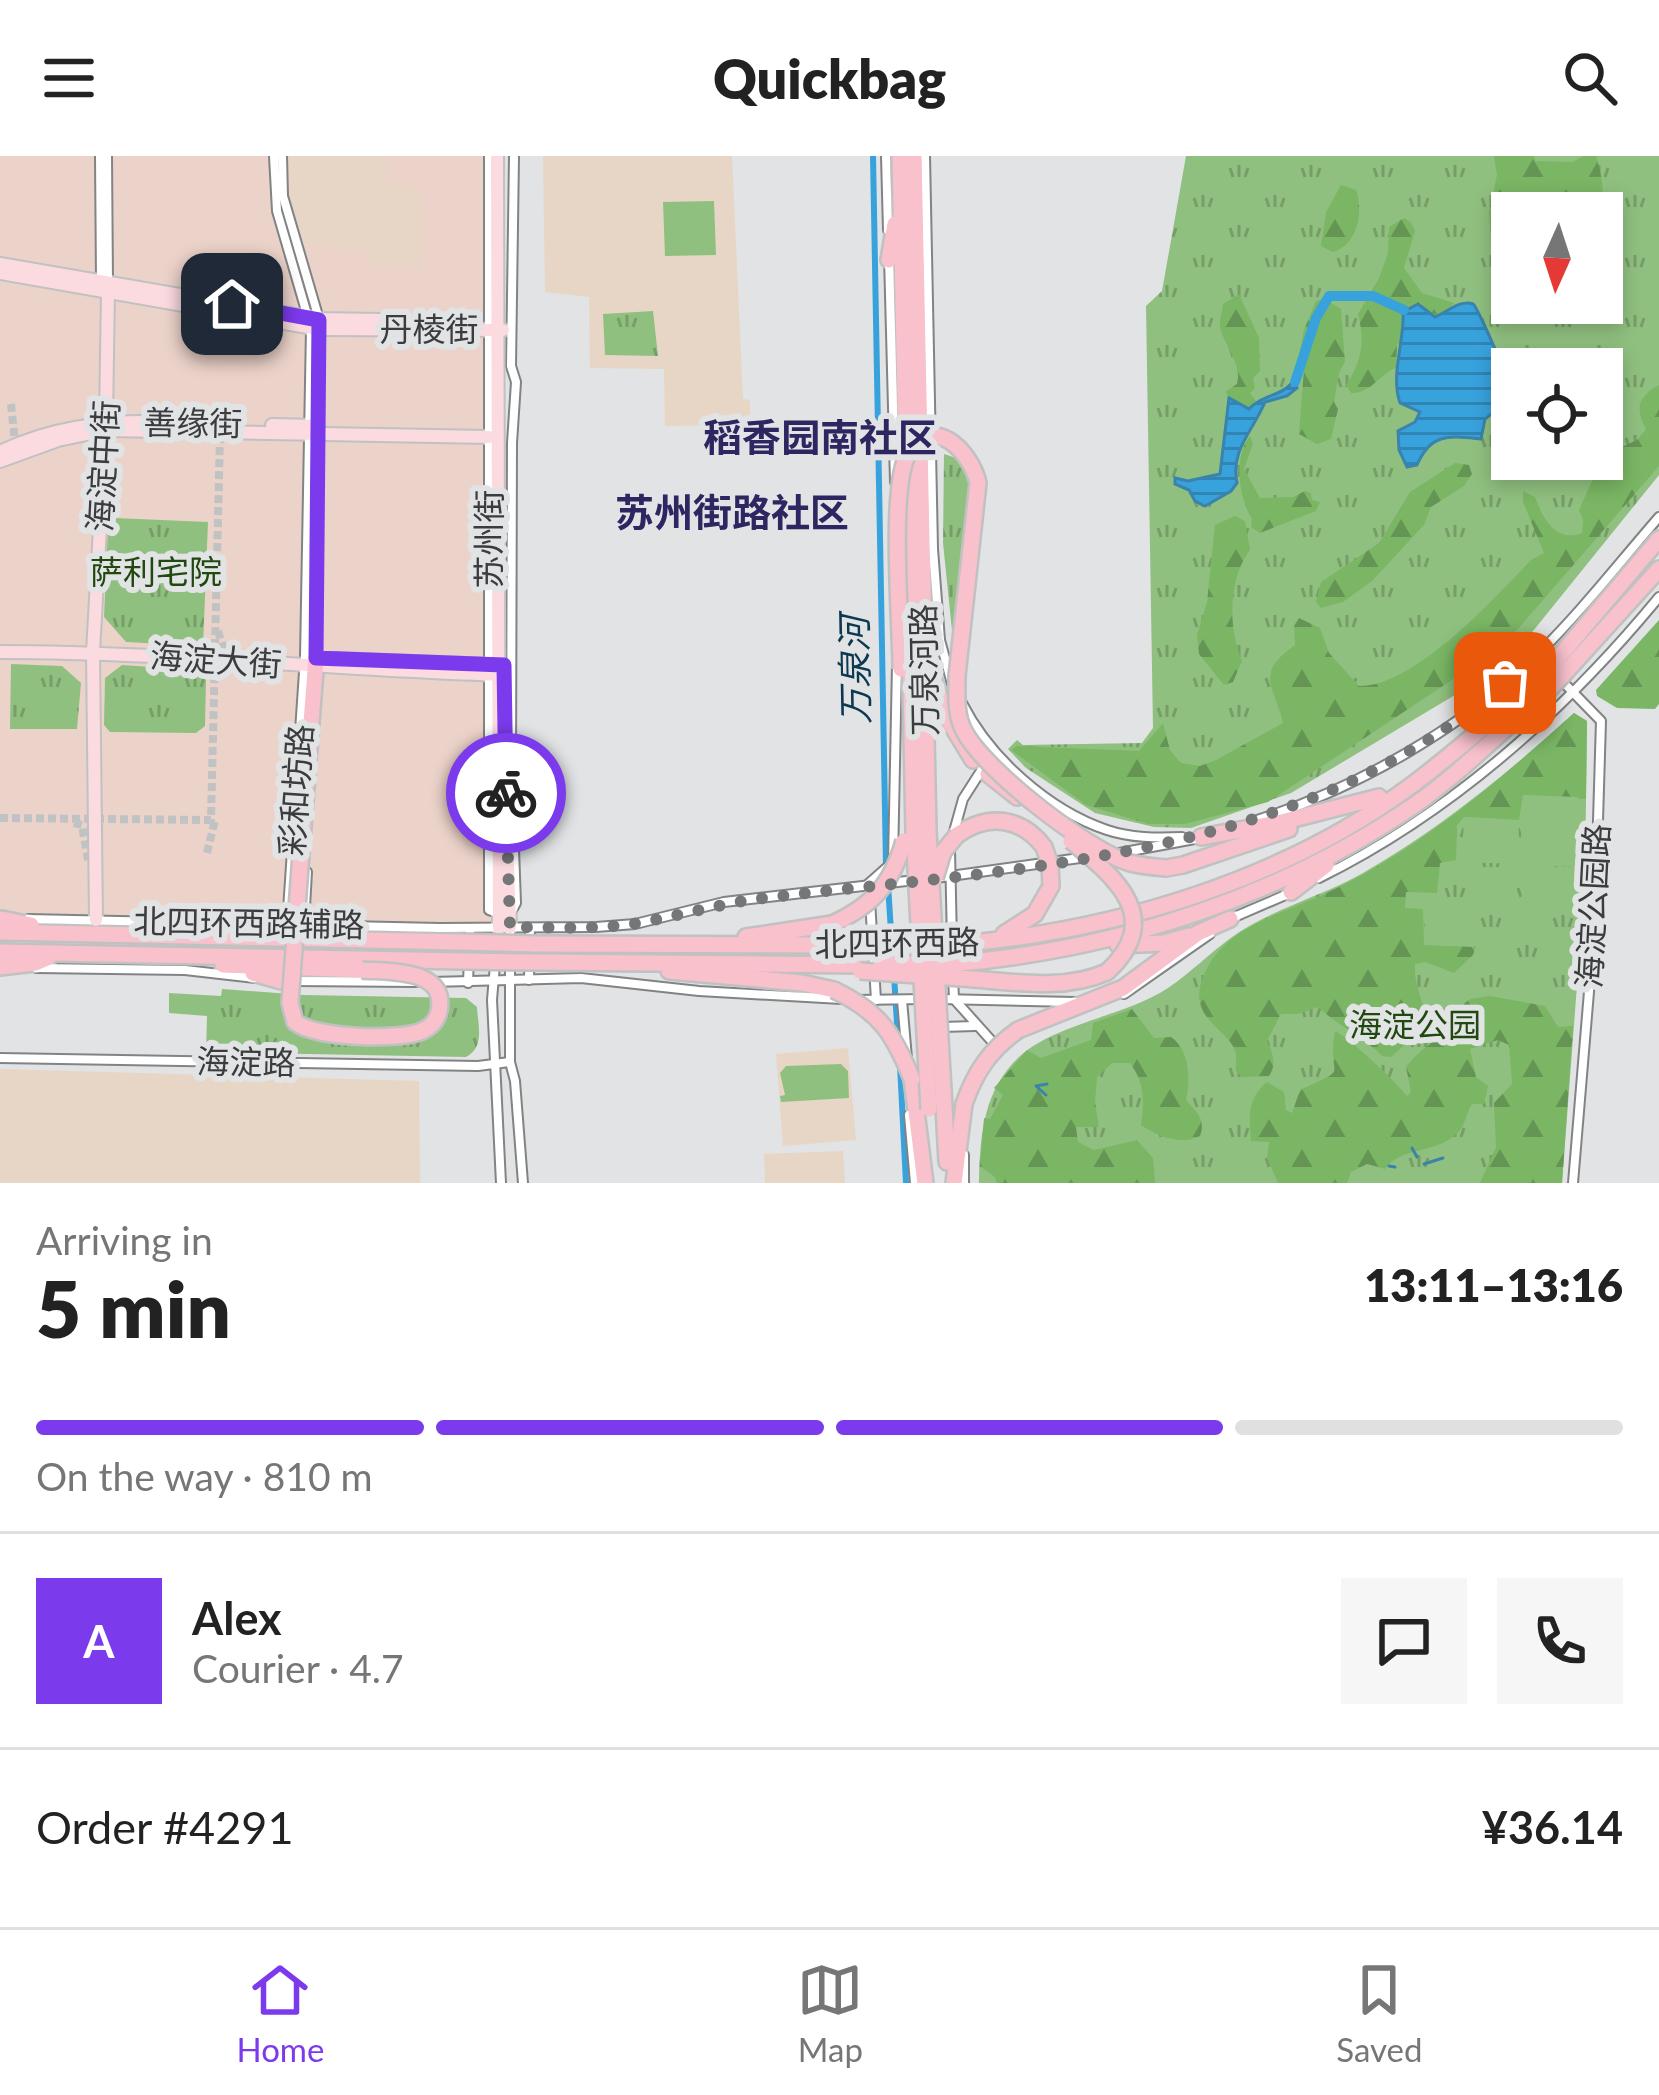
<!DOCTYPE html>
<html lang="en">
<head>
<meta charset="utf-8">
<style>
  body { margin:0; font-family:Lato,"Noto Sans SC",sans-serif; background:#f6f6f6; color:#222; height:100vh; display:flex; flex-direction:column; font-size:45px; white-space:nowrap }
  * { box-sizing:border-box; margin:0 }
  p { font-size:39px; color:#767676 }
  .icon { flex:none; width:66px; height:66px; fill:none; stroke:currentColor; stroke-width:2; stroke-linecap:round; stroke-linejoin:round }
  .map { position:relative; height:1027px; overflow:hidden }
  .panel { display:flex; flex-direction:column; background:#fff; flex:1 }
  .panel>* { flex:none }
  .needle { width:78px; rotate:183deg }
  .controls { position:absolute; left:1491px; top:36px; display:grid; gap:24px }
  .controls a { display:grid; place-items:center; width:132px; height:132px; border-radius:0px; background:#fff; box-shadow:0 6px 18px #0003; font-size:60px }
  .pin { position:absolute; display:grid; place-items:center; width:102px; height:102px; color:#fff; margin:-51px; border-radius:24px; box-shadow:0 6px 18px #0006 }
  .courier { position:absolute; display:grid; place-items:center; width:120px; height:120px; margin:-60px; border:9px solid #7c3aed; border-radius:50%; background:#fff; color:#222; box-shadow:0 3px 15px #0007 }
  .headline em { font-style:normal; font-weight:800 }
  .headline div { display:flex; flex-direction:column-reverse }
  .headline { display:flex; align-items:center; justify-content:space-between; height:204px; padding:0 36px }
  h1 { font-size:78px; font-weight:800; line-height:90px }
  .bar { display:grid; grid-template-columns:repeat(4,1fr); gap:18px 12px; align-content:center; height:144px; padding:0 36px }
  .bar i { height:15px; border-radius:9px; background:#e0e0e0 }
  .bar .on { background:#7c3aed }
  .bar p { grid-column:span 4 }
  .line { display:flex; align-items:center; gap:30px; padding:0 36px; border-top:3px solid #e0e0e0 }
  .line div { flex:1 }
  .round { display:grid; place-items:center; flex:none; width:126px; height:126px; border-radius:0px; background:#f6f6f6 }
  header { display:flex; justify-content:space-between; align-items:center; height:156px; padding:0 36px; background:#fff; font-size:54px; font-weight:800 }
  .tabs { display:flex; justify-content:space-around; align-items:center; height:168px; border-top:3px solid #e0e0e0; background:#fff; font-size:33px; color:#767676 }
  .tabs a { display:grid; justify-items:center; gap:6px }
  .tabs .on { color:#7c3aed }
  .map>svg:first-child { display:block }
</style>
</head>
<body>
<header><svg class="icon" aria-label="menu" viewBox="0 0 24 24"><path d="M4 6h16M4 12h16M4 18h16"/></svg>Quickbag<svg class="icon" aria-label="search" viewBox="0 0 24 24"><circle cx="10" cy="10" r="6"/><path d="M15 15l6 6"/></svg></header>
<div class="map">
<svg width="1659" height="1027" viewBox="0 0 1659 1027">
  <defs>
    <pattern id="grass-tufts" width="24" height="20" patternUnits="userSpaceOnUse" patternTransform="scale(3)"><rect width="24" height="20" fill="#90c07f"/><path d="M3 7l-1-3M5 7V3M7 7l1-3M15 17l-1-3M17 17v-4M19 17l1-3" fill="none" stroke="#779d69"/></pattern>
    <pattern id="forest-firs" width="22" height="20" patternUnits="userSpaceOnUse" patternTransform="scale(3)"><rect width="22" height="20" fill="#7ab664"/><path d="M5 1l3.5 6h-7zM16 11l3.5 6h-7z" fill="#659554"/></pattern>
    <pattern id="water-rules" width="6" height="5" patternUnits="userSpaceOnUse" patternTransform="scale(3)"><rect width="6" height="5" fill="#38a2dd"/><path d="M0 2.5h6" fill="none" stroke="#3085b4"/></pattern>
  </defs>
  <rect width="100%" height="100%" fill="#e1e3e5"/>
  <polygon fill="#ecd3ca" points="0,0 497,0 499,772 0,764"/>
  <g fill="#e7d6c5">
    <polygon points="288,0 387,0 388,19 383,20 384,29 407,29 421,40 423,110 369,110 369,92 305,89 291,56"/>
    <polygon points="543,0 732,0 743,243 750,244 750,269 665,270 664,213 590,212 589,141 545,136"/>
    <polygon points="848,892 856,984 783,990 776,898"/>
    <polygon points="0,913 419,925 420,1027 0,1027"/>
    <polygon points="843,995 845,1027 765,1027 764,998"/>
  </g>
  <g fill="url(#grass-tufts)" fill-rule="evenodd">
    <path d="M 1186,0 L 1659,0 L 1659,319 L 1529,480 L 1470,530 L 1291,637 L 1191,672 L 1154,671 L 1095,657 L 1026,612 L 1008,593 L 1017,584 L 1023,589 L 1142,587 L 1153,572 L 1146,150 L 1162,135 ZM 1512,57 L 1602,57 L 1602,147 L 1512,147 ZM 1512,213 L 1602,213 L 1602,303 L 1512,303 Z"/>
    <polygon points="653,155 658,200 605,199 603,158"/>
    <polygon points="944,298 962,304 969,318 971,337 954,494 943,387"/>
    <polygon points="115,362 208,366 203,490 126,486 104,461 108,371"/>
    <polygon points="11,508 62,510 81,527 77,573 10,573"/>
    <polygon points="122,509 196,514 206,524 205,570 196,577 110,576 104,569 105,522"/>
    <path d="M 1574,557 L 1587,565 L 1585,724 L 1562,1027 L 979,1027 C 980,984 982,941 1013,907 C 1048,868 1122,862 1168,832 C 1190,817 1210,797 1232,781 C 1269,754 1323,740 1363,717 C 1441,672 1508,617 1574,557 Z"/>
    <path d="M 222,833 L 303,839 L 466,842 L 477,851 C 478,870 485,891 466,901 L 206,896 L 207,860 L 169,857 L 169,837 L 221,840 Z"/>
  </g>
  <g fill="url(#forest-firs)">
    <path d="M 1494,0 L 1534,0 L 1535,5 L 1573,6 L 1583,0 L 1596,0 C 1601,18 1608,41 1596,57 L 1512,57 L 1512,114 L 1492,99 L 1489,56 L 1497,19 Z"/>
    <path d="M 1341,29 L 1356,34 C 1364,57 1357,89 1333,96 L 1321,90 L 1326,56 Z"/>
    <path d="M 1404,62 L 1411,66 L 1415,75 L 1404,112 L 1422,137 L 1454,147 L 1439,160 L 1425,154 L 1421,147 L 1403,153 L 1404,180 L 1397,189 L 1396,212 C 1379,218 1371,238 1351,237 L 1346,229 C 1362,205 1365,186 1358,158 L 1379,122 L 1388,97 L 1389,71 Z"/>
    <path d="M 1239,138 L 1259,182 L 1260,215 L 1253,222 L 1255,232 L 1250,237 L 1256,245 L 1249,253 L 1240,250 L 1225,236 L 1237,228 C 1243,208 1222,187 1220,170 C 1219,166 1223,152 1223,148 Z"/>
    <polygon points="1325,143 1341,153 1345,205 1339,217 1334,246 1338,253 1331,283 1317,288 1299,278 1304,213 1297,209 1304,174 1316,145"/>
    <path d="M 1659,229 L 1659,310 L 1518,473 L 1449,526 L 1268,646 L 1185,668 L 1148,668 L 1086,649 L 1011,594 L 1017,590 L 1139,595 L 1163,567 L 1170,594 L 1181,607 L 1200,610 L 1216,604 L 1283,567 C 1274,529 1254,518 1295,489 L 1294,470 L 1299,462 L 1320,472 L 1329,497 L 1359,530 C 1414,531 1495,442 1531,404 L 1544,397 L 1523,346 L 1523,335 L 1535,341 C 1543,363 1556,387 1582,377 L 1583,364 L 1579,354 L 1603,300 L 1637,284 L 1646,273 C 1634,253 1639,239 1659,229 Z"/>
    <path d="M 1250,280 L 1253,288 L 1244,313 L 1260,342 L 1293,341 L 1305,335 L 1311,337 L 1312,344 L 1320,346 L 1316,355 L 1260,377 L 1251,371 L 1252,363 C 1239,343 1233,300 1250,280 Z"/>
    <polygon points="1455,307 1469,309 1472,318 1464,330 1431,351 1424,369 1372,425 1343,446 1321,452 1316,446 1321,426 1379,387 1410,336"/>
    <path d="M 1235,360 L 1245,365 L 1250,394 C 1228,423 1228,471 1242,505 L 1233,526 L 1224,529 L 1199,498 L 1197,479 L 1207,446 L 1215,369 Z"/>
    <polygon points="1659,464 1659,548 1655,553 1617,552 1597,540 1596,534"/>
    <path d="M 1574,557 L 1587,565 L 1586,643 L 1523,639 L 1519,664 L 1464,661 L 1457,669 L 1456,704 L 1440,707 L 1437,737 L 1406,736 L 1405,752 L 1423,753 L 1424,789 L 1476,790 L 1473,799 L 1454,817 L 1425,806 L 1415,808 C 1413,829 1426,847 1425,871 L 1391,901 L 1382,900 C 1363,880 1338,870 1318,851 L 1298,858 L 1281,858 L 1267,885 C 1273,898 1277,908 1269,920 L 1242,921 L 1236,915 C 1236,913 1236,899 1236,897 C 1230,874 1190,864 1201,827 C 1217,773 1276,760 1322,739 C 1417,696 1497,626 1574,557 Z"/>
    <path d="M 1490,840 L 1545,850 L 1558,871 L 1573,870 L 1562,1027 L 1480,1027 L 1496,991 L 1494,947 L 1512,928 L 1509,889 L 1498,884 L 1470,893 L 1476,921 L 1488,930 L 1484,948 L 1472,948 C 1467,956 1466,966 1460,974 C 1440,999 1402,989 1385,1013 L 1367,1008 L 1351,1016 L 1347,1027 L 1278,1027 L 1267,1002 L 1269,986 L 1251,985 C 1249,961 1247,942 1267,926 L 1284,936 L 1286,954 L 1292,957 L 1300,934 C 1354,909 1326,925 1335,875 C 1350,882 1397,927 1407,940 L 1411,936 L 1406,911 C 1420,892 1441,880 1461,868 L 1460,851 L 1470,843 Z"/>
    <path d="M 1132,853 L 1154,882 L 1171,881 C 1189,893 1191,923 1186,944 C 1197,956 1206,964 1200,980 C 1180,990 1158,980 1141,969 C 1144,945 1145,927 1130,907 L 1112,907 L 1097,921 L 1095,946 L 1099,971 L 1076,971 L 1078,986 L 1094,994 L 1137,984 L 1153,1002 L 1155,1027 L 997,1027 L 995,1021 L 980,1010 L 984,962 L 990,963 L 1003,939 L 994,932 L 1027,894 L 1041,902 L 1091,884 L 1093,867 Z"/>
  </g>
  <g fill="#90c07f">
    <polygon points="714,45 716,99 665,100 663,46"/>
    <polygon points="1523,639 1578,641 1575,711 1520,709"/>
    <polygon points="1464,661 1519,664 1518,708 1462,706"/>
    <rect x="1468" y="713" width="49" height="34"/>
    <polygon points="1523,713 1573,715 1572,749 1521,747"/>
    <polygon points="1425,755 1476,756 1474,791 1424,789"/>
    <polygon points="841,908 848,915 849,942 781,946 780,940 785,939 780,917 786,910"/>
  </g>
  <g fill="url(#water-rules)" stroke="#3983ad" stroke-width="3">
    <path d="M 1418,148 L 1435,161 C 1446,157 1460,143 1473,148 C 1478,150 1503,215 1512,227 L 1500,251 L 1485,263 L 1481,283 C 1450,280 1431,276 1417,309 L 1407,311 L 1399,294 L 1398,275 L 1415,266 L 1420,256 L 1400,247 C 1390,218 1405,185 1403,156 Z"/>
    <path d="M 1294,223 L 1297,232 L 1287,240 L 1265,246 C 1253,275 1230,294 1237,327 L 1231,335 L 1205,350 L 1195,345 L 1189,334 L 1175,328 L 1175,322 L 1188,325 L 1220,318 L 1229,242 L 1249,253 C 1262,238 1286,240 1294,223 Z"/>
  </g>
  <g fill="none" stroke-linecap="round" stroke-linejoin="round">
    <g stroke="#3983ad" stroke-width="3">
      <polyline points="1046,939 1036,930 1047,928"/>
      <polyline points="1412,992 1417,1001"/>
      <polyline points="1424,1008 1443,1002"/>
      <polyline points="1389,1010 1395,1011"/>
    </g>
    <g stroke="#38a2dd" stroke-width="6">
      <polyline points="873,0 886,710"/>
      <polyline points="888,729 893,806"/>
      <polyline points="894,819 898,884"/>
      <polyline points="900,909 906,1027"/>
    </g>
    <polyline stroke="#38a2dd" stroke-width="10" points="1295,226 1316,162 1329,140 1373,140 1404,154"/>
    <g stroke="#c0c2c3" stroke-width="8" stroke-dasharray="8 4" stroke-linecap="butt">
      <polyline points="11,248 15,287"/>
      <polyline points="87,269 95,263 100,239"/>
      <polyline points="218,475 223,491 255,501"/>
      <polyline points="218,522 220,515 251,510"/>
      <polyline points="0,662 211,664 220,277"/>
      <polyline points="74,667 82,669 88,704"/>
      <polyline points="207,697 215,664"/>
    </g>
    <defs>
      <g id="minor">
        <polyline points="100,0 101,124"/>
        <polyline points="107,0 108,127"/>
        <polyline points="274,0 277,55 311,172 305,501 287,769"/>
        <polyline points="282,0 283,40 319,163 316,504"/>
        <polyline points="489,0 489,754 500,758"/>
        <polyline points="886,0 888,74"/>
        <polyline points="925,0 933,393 940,484 952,528"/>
        <polyline points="889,101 895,326"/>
        <polyline points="1561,524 1601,565 1595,764 1573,1027"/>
        <path d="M 962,547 C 990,602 1048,654 1107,674 C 1131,682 1156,682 1182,681"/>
        <path d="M 1254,665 C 1356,633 1461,573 1537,499 C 1581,456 1619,407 1659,361"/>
        <polyline points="953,679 963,643 986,607"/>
        <polyline points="950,694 952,787"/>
        <polyline points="1114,698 1200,682"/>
        <polyline points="936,722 1087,701"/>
        <path d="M 1319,722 C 1451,657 1566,554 1659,441"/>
        <polyline points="867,729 893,706 897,509"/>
        <polyline points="870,744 876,844"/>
        <polyline points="511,756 516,747 511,612 512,287 516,226 511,210 514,0"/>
        <polyline points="1232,762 1290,737"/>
        <polyline points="28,763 440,772 596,771 635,768 724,746 915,724"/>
        <polyline points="304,769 307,716"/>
        <polyline points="510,771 510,906 515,925 523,1027"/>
        <polyline points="497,785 492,844 501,1027"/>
        <polyline points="36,812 185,814 255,822"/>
        <polyline points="953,820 954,843 997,891"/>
        <polyline points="529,824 530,772"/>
        <polyline points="293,825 416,826"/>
        <polyline points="431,826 581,822 699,835 841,843"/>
        <polyline points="468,827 470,772"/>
        <polyline points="1124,838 1210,778"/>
        <polyline points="940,843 1075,846"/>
        <polyline points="856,844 925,843"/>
        <polyline points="902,844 907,902"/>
        <polyline points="942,871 975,870"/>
        <polyline points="0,902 478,910 510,906"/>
        <polyline points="909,959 915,1027"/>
        <polyline points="964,1027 964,999"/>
      </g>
      <g id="major">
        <polyline points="497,0 499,772"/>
        <polyline points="0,108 319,163 442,165"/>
        <polyline points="0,117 319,173 503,174"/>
        <polyline points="272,269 318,270"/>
        <path d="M 0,296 C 50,272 101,265 156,266"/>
        <polyline points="0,305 58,284 106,274 489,281"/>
        <path d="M 0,496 C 168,496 334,514 502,519"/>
        <polyline points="335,503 496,509"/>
        <polyline points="504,587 510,771"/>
        <polyline points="96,764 93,496 106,265 108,134"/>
      </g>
      <g id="highway">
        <polyline points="900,0 914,676"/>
        <polyline points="914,0 928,675"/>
        <polyline points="889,104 895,68"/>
        <polyline points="1552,509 1659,383"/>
        <polyline points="931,515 945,558 973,604"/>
        <polyline points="1562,520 1659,413"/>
        <polyline points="988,618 1017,641"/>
        <polyline points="304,657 316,502"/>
        <path d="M 957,679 C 988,657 1021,661 1044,691"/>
        <polyline points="1201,681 1278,667 1379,641"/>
        <polyline points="1166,712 1183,709 1289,673"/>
        <polyline points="1291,736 1326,709"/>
        <polyline points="2,763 31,769"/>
        <polyline points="0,776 460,786"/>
        <polyline points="1004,778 1035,758 1051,730"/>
        <polyline points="746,781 832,768"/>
        <polyline points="535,788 859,789"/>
        <path d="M 960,788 C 1118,774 1283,724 1412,629 C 1456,596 1497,559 1539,524"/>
        <polyline points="1118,789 1164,787 1189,780"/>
        <polyline points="0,796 461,805"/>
        <polyline points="534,806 860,809"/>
        <path d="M 960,807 C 1122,792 1282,740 1416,648 C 1463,615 1505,571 1549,534"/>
        <polyline points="223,809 362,814"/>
        <polyline points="0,811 35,807 49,801"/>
        <polyline points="669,815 802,827 834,834"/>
        <polyline points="253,817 281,825"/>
        <path d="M 961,822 C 1009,825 1062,836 1107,816"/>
        <polyline points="1018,874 1123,832 1198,777 1230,763"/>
        <polyline points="912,923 925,1027"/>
        <polyline points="944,951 947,1006"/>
        <polyline points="954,1027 964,948"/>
      </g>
    </defs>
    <use href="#minor" stroke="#818385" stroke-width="12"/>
    <use href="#major" stroke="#c0c1c1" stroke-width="16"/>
    <use href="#highway" stroke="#c0c1c1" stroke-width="20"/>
    <use href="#minor" stroke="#fff" stroke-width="8"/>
    <use href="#major" stroke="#fbdae0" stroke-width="12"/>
    <use href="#highway" stroke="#f8c1cc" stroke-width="15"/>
    <defs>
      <g id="highway-bridge">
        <path d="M 901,513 C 901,470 889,331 908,298 C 932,256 971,295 978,327 L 957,520 C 957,539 955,558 964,575 C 984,614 1087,694 1130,707 C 1142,710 1154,711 1166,712"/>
        <polyline points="1539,524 1552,509"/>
        <polyline points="1549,534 1562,520"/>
        <path d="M 304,657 L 290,847 L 295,866 C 314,882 399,885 422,875 C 431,871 437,865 439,855 C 448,812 388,816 362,814"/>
        <polyline points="928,675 944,951"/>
        <polyline points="914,676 929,953"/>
        <path d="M 1071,685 C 1116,722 1165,762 1107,816"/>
        <polyline points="1044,691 1050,708 1051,730"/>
        <polyline points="935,722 943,696 957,679"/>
        <path d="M 832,768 C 872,750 892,728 904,685"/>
        <polyline points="460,786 535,788"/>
        <polyline points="859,789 960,788"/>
        <polyline points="461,805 534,806"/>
        <polyline points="881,809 960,807"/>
        <polyline points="860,815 961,822"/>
        <path d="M 834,834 C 880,856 893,877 912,923"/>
        <path d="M 964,948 C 975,916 990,894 1018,874"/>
      </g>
    </defs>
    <use href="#highway-bridge" stroke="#c0c1c1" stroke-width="20" stroke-linecap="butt"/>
    <use href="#highway-bridge" stroke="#f8c1cc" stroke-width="15"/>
  </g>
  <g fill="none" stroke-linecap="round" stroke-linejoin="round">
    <path stroke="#757678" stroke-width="12" stroke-dasharray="0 21.6" d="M 506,637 L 510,771 C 552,771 597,774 638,767 C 683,759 726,746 772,741 C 1025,712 1302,702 1505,527"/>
    <polyline stroke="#7c3aed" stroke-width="15" points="232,148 319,164 316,502 504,509 506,637"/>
  </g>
  <g text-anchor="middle" stroke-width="12" stroke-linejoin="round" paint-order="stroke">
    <g font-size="33" fill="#3b3c3d" stroke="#e1e3e5">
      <text x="429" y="185">丹棱街</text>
      <text transform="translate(193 267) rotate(1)" y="12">善缘街</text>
      <text transform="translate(103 310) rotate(-87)" y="12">海淀中街</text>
      <text transform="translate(489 383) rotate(-90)" y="12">苏州街</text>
      <text transform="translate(216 504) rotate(4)" y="12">海淀大街</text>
      <text transform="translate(924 514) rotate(-91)" y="12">万泉河路</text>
      <text transform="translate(296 634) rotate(-86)" y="12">彩和坊路</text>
      <text transform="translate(1593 750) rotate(-87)" y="12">海淀公园路</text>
      <text transform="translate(249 767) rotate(1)" y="12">北四环西路辅路</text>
      <text transform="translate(897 787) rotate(-1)" y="12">北四环西路</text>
      <text transform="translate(246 906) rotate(1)" y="12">海淀路</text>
    </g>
    <g font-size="33" fill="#21480f" stroke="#e1e3e5">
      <text x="156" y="428">萨利宅院</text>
      <text x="1415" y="881">海淀公园</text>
    </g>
    <g font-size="36" font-style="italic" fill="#0c3951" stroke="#e1e3e5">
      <text transform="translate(855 514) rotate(-91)" y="13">万泉河</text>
    </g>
    <g font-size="39" font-weight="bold" fill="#2e2660" stroke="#e1e3e5">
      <text x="820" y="296">稻香园南社区</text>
      <text x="732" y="371">苏州街路社区</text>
    </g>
  </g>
</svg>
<div class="controls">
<a><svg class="needle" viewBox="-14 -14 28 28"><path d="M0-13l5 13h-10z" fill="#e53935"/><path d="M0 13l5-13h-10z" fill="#767676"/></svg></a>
<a><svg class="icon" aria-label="locate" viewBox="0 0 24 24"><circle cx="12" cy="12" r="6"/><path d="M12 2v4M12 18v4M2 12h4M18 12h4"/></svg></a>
</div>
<div class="pin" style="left:1505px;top:527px;background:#ea580c"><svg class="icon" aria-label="bag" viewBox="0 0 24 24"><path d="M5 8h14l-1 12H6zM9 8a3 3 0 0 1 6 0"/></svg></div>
<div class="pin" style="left:232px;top:148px;background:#1f2937"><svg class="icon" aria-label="home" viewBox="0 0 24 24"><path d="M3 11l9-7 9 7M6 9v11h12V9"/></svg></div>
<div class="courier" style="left:506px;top:637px"><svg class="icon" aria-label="bike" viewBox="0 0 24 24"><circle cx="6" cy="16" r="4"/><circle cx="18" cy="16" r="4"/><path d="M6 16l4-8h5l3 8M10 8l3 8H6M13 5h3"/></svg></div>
</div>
<section class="panel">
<div class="headline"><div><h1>5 min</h1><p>Arriving in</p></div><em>13:11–13:16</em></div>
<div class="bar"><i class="on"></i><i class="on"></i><i class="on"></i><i></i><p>On the way · 810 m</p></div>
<div class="line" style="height:216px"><b class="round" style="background:#7c3aed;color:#fff">A</b><div><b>Alex</b><p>Courier · 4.7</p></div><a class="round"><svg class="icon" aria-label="chat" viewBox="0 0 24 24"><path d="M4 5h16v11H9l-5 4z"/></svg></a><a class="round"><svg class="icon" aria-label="phone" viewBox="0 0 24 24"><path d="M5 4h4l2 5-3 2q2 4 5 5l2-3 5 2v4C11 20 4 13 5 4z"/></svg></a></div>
<div class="line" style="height:156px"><div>Order #4291</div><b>¥36.14</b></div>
</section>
<nav class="tabs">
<a class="on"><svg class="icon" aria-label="home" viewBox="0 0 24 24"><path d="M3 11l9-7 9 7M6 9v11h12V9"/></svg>Home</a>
<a><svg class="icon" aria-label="map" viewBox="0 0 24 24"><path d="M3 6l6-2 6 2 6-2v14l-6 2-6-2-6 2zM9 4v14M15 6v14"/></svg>Map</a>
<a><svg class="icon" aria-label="saved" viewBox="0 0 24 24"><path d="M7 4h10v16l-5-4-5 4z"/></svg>Saved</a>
</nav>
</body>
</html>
